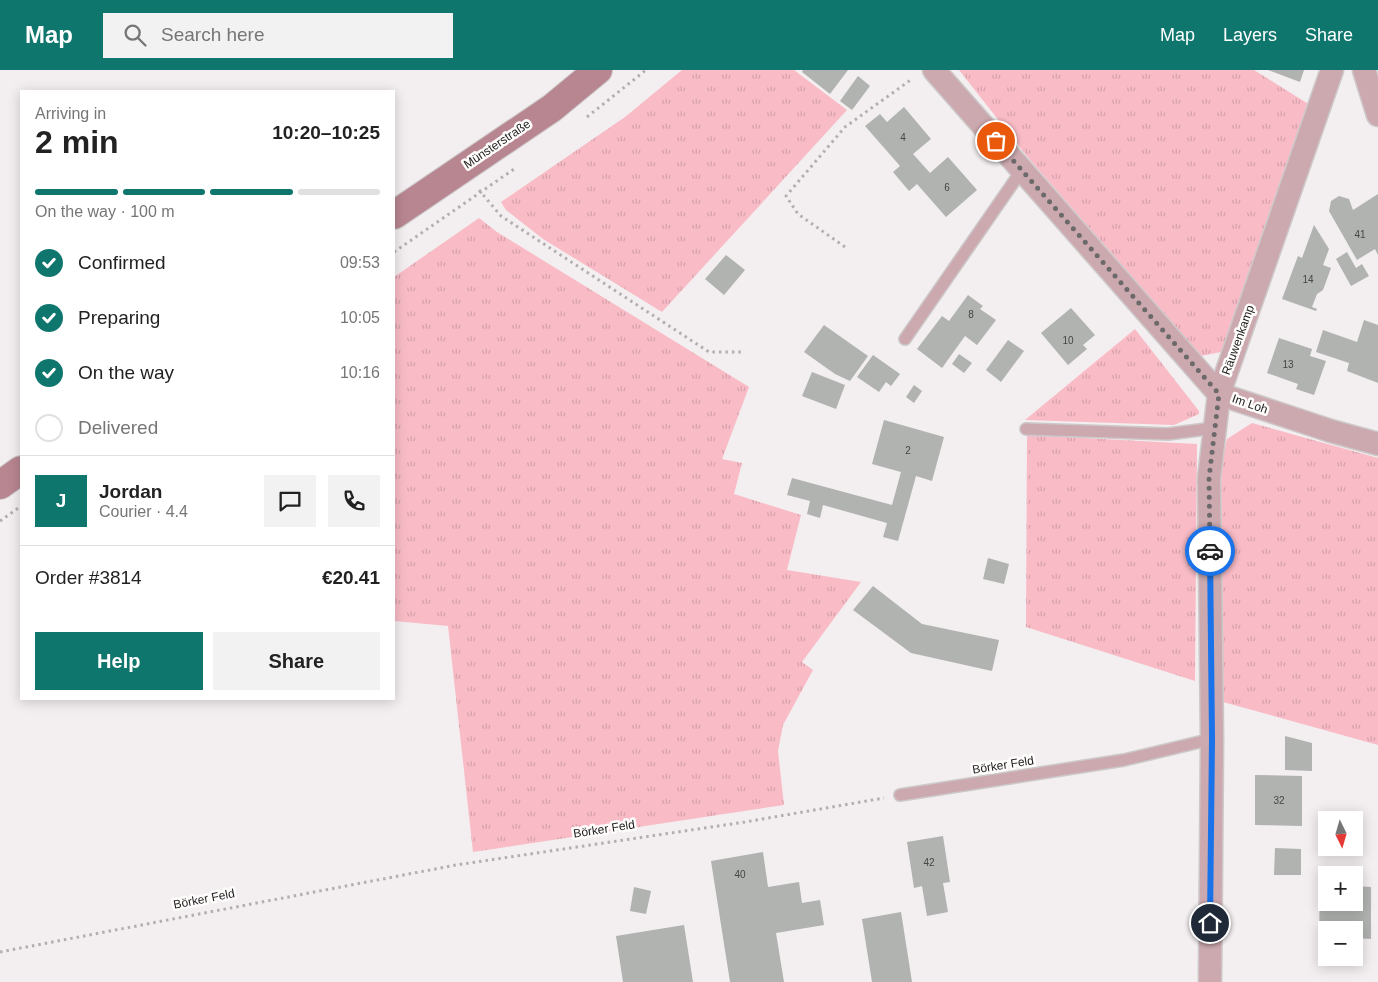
<!DOCTYPE html>
<html lang="en">
<head>
<meta charset="utf-8">
<style>
  body { margin:0; font-family:Helvetica,sans-serif; background:#f2f2f2; color:#222; height:100vh; display:flex; flex-direction:column; font-size:19px; white-space:nowrap }
  * { box-sizing:border-box; margin:0 }
  p { font-size:16px; color:#767676 }
  .icon { flex:none; width:28px; height:28px; fill:none; stroke:currentColor; stroke-width:2; stroke-linecap:round; stroke-linejoin:round }
  .map { position:relative; flex:1; overflow:hidden }
  .details { position:absolute; left:20px; top:20px; width:375px; height:610px; display:flex; flex-direction:column; background:#fff; border-radius:0px; box-shadow:0 2px 12px #0003 }
  .details>* { flex:none }
  .needle { width:32px; rotate:175deg }
  .controls { position:absolute; left:1318px; top:741px; display:grid; gap:10px }
  .controls a { display:grid; place-items:center; width:45px; height:45px; border-radius:0px; background:#fff; box-shadow:0 2px 12px #0003; font-size:25px }
  .pin { position:absolute; display:grid; place-items:center; width:42px; height:42px; color:#fff; margin:-21px; border:2px solid #fff; border-radius:50%; box-shadow:0 1px 5px #0007 }
  .courier { position:absolute; display:grid; place-items:center; width:50px; height:50px; margin:-25px; border:4px solid #1a73e8; border-radius:50%; background:#fff; color:#222; box-shadow:0 1px 6px #0007 }
  .headline em { font-style:normal; font-weight:600 }
  .headline div { display:flex; flex-direction:column-reverse }
  .headline { display:flex; align-items:center; justify-content:space-between; height:85px; padding:0 15px }
  h1 { font-size:32px; font-weight:600; line-height:38px }
  .bar { display:grid; grid-template-columns:repeat(4,1fr); gap:8px 5px; align-content:center; height:60px; padding:0 15px }
  .bar i { height:6px; border-radius:4px; background:#e0e0e0 }
  .bar .selected { background:#0f766e }
  .bar p { grid-column:span 4 }
  .line { display:flex; align-items:center; gap:12px; padding:0 15px; border-top:1px solid #e0e0e0 }
  .line div { flex:1 }
  .round { display:grid; place-items:center; flex:none; width:52px; height:52px; border-radius:0px; background:#f2f2f2 }
  ol { padding:0 15px; list-style:none }
  li { display:flex; align-items:center; gap:15px; height:55px }
  li p { margin-inline-start:auto }
  li .icon { padding:5px; border-radius:50%; background:#0f766e; color:#fff; stroke-width:4 }
  li:last-child { color:#767676 }
  li i { width:28px; height:28px; border:2px solid #e0e0e0; border-radius:50% }
  .cta { display:flex; gap:10px; margin-top:auto; padding:10px 15px }
  .cta a { flex:1; height:58px; border-radius:0px; background:#0f766e; color:#fff; font-size:20px; font-weight:600; line-height:58px; text-align:center }
  .cta a+a { background:#f2f2f2; color:#222 }
  header { display:flex; align-items:center; gap:30px; box-sizing:border-box; height:70px; padding:0 25px; background:#0f766e; color:#fff }
  header strong { font-size:24px }
  nav { display:flex; gap:28px; margin-inline-start:auto; font-size:18px }
  .search { width:350px; height:45px; background:#f2f2f2; display:flex; align-items:center; gap:12px; box-sizing:border-box; padding:0 18px; border-radius:0px; color:#767676; font-size:19px }
  .map>svg:first-child { display:block }
</style>
</head>
<body>
<header>
<strong>Map</strong>
<div class="search"><svg class="icon" aria-label="search" viewBox="0 0 24 24"><circle cx="10" cy="10" r="6"/><path d="M15 15l6 6"/></svg>Search here</div>
<nav><a>Map</a><a>Layers</a><a>Share</a></nav>
</header>
<div class="map">
<svg width="1378" height="912" viewBox="0 0 1378 912">
  <defs>
    <pattern id="grass-tufts" width="24" height="20" patternUnits="userSpaceOnUse" patternTransform="scale(1.25)"><rect width="24" height="20" fill="#f9bcc7"/><path d="M3 7l-1-3M5 7V3M7 7l1-3M15 17l-1-3M17 17v-4M19 17l1-3" fill="none" stroke="#d5a1ab"/></pattern>
  </defs>
  <rect width="100%" height="100%" fill="#f3eeef"/>
  <g fill="url(#grass-tufts)">
    <polygon points="682,0 794,0 847,40 662,242 543,169 506,140 501,132 625,47"/>
    <polygon points="959,0 1254,0 1310,35 1221,282 1201,286 1030,90"/>
    <polygon points="479,148 497,162 749,317 722,389 742,393 734,424 801,445 787,500 861,512 802,592 813,600 783,655 778,681 784,735 473,782 448,556 394,551 394,207"/>
    <polygon points="1135,259 1199,341 1199,344 1174,355 1025,350"/>
    <polygon points="1252,353 1378,388 1378,675 1223,632 1221,397 1227,369"/>
    <polygon points="1027,365 1197,374 1195,611 1026,557"/>
  </g>
  <g fill="#b0b3b0">
    <polygon points="803,0 848,0 830,24 802,2"/>
    <polygon points="1268,0 1304,0 1300,12"/>
    <polygon points="858,6 870,16 852,40 840,31"/>
    <polygon points="904,37 931,69 913,84 930,103 948,87 977,120 946,147 917,114 909,121 893,102 900,96 865,56 880,44 887,52"/>
    <polygon points="1378,124 1378,185 1375,179 1357,190 1329,141 1331,131 1339,126 1349,129 1353,140"/>
    <polygon points="1314,155 1329,179 1323,195 1331,198 1323,220 1317,224 1312,237 1317,239 1316,241 1282,229 1298,186 1302,188"/>
    <polygon points="1347,182 1356,198 1362,194 1369,206 1351,216 1336,189"/>
    <polygon points="726,185 745,200 724,225 705,209"/>
    <polygon points="968,225 983,236 980,239 996,250 977,275 965,266 942,298 917,279 942,246 949,251"/>
    <polygon points="1071,238 1095,265 1083,275 1087,279 1068,295 1041,263"/>
    <polygon points="1364,250 1378,255 1378,313 1347,301 1349,293 1316,282 1323,260 1357,272"/>
    <polygon points="824,255 868,286 850,311 835,304 804,282"/>
    <polygon points="1279,268 1312,279 1310,286 1326,291 1314,325 1296,319 1298,314 1267,303"/>
    <polygon points="1008,270 1024,281 1001,312 986,300"/>
    <polygon points="959,284 972,293 964,303 952,294"/>
    <polygon points="873,285 900,304 891,316 886,312 879,322 857,307"/>
    <polygon points="812,302 845,315 836,339 802,326"/>
    <polygon points="914,315 922,321 914,333 906,327"/>
    <polygon points="884,350 944,367 932,411 916,406 898,471 883,467 887,453 823,435 820,448 807,444 810,431 787,425 792,408 892,435 901,402 872,394"/>
    <polygon points="988,488 1009,494 1004,514 983,509"/>
    <polygon points="873,516 922,554 999,570 992,601 911,583 853,540"/>
    <polygon points="1285,666 1312,673 1312,701 1285,700"/>
    <polygon points="1255,705 1302,706 1302,756 1255,755"/>
    <polygon points="943,766 950,812 943,813 948,842 927,846 922,816 914,818 907,772"/>
    <polygon points="1275,778 1301,779 1301,805 1274,805"/>
    <polygon points="763,782 768,817 799,812 802,833 820,830 824,855 776,863 784,912 730,912 711,791"/>
    <polygon points="1320,816 1326,816 1326,832 1354,832 1354,816 1371,817 1371,869 1354,868 1354,860 1326,860 1326,868 1319,868"/>
    <polygon points="634,817 651,821 646,844 630,841"/>
    <polygon points="901,842 912,912 872,912 862,849"/>
    <polygon points="684,855 693,912 623,912 616,866"/>
  </g>
  <g fill="none" stroke-linecap="round" stroke-linejoin="round">
    <defs>
      <g id="service">
        <polyline points="905,269 1022,100"/>
        <polyline points="1026,359 1168,364 1214,358"/>
        <polyline points="900,725 1124,690 1212,669"/>
      </g>
      <g id="minor">
        <polyline points="934,0 1219,324 1331,361 1378,374"/>
        <polyline points="1364,0 1378,45"/>
        <polyline points="1210,912 1212,669 1209,408 1219,324 1332,0"/>
      </g>
      <g id="secondary">
        <polyline points="394,145 552,38 598,0"/>
        <polyline points="0,415 21,400"/>
      </g>
    </defs>
    <use href="#service" stroke="#cdc9ca" stroke-width="14"/>
    <use href="#minor" stroke="#cdc9ca" stroke-width="25"/>
    <use href="#secondary" stroke="#cdc9ca" stroke-width="30"/>
    <g stroke="#b2afaf" stroke-width="3" stroke-dasharray="2.5 4" stroke-linecap="butt">
      <polyline points="587,47 646,0"/>
      <polyline points="479,120 501,146 709,282 741,282"/>
      <polyline points="845,177 798,144 786,126 845,57 912,9"/>
      <polyline points="394,182 517,97"/>
      <polyline points="0,451 21,436"/>
      <polyline points="0,882 456,795 745,752 884,728"/>
    </g>
    <use href="#service" stroke="#cca9af" stroke-width="11"/>
    <use href="#minor" stroke="#cca9af" stroke-width="22"/>
    <use href="#secondary" stroke="#b88690" stroke-width="28"/>
  </g>
  <g fill="none" stroke-linecap="round" stroke-linejoin="round">
    <polyline stroke="#6b6969" stroke-width="5" stroke-dasharray="0 9" points="996,71 1219,324 1209,408 1210,481"/>
    <polyline stroke="#1a73e8" stroke-width="6" points="1210,481 1212,669 1210,853"/>
  </g>
  <g text-anchor="middle" stroke-width="5" stroke-linejoin="round" paint-order="stroke">
    <g font-size="10" fill="#464645">
      <text x="903" y="71">4</text>
      <text x="947" y="121">6</text>
      <text x="1360" y="168">41</text>
      <text x="1308" y="213">14</text>
      <text x="971" y="248">8</text>
      <text x="1068" y="274">10</text>
      <text x="1288" y="298">13</text>
      <text x="908" y="384">2</text>
      <text x="1279" y="734">32</text>
      <text x="929" y="796">42</text>
      <text x="740" y="808">40</text>
    </g>
    <g font-size="12" fill="#222121" stroke="#fffcfc">
      <text transform="translate(497 74) rotate(-34)" y="4">Münsterstraße</text>
      <text transform="translate(1238 270) rotate(-70)" y="4">Räuwenkamp</text>
      <text transform="translate(1250 334) rotate(19)" y="4">Im Loh</text>
      <text transform="translate(1003 695) rotate(-9)" y="4">Börker Feld</text>
      <text transform="translate(604 759) rotate(-9)" y="4">Börker Feld</text>
      <text transform="translate(204 829) rotate(-11)" y="4">Börker Feld</text>
    </g>
  </g>
</svg>
<div class="controls">
<a><svg class="needle" viewBox="-14 -14 28 28"><path d="M0-13l5 13h-10z" fill="#e53935"/><path d="M0 13l5-13h-10z" fill="#767676"/></svg></a>
<a>+</a>
<a>−</a>
</div>
<div class="pin" style="left:996px;top:71px;background:#ea580c"><svg class="icon" aria-label="bag" viewBox="0 0 24 24"><path d="M5 8h14l-1 12H6zM9 8a3 3 0 0 1 6 0"/></svg></div>
<div class="pin" style="left:1210px;top:853px;background:#1f2937"><svg class="icon" aria-label="home" viewBox="0 0 24 24"><path d="M3 11l9-7 9 7M6 9v11h12V9"/></svg></div>
<div class="courier" style="left:1210px;top:481px"><svg class="icon" aria-label="car" viewBox="0 0 24 24"><path d="M5 17H2v-5l4-1 3-4h7l3 4 3 1v5h-3M9 17h6M6 11h13"/><circle cx="7" cy="17" r="2"/><circle cx="17" cy="17" r="2"/></svg></div>
<section class="details">
<div class="headline"><div><h1>2 min</h1><p>Arriving in</p></div><em>10:20–10:25</em></div>
<div class="bar"><i class="selected"></i><i class="selected"></i><i class="selected"></i><i></i><p>On the way · 100 m</p></div>
<ol>
<li><svg class="icon" aria-label="check" viewBox="0 0 24 24"><path d="M5 12l5 5 9-10"/></svg>Confirmed<p>09:53</p></li>
<li><svg class="icon" aria-label="check" viewBox="0 0 24 24"><path d="M5 12l5 5 9-10"/></svg>Preparing<p>10:05</p></li>
<li><svg class="icon" aria-label="check" viewBox="0 0 24 24"><path d="M5 12l5 5 9-10"/></svg>On the way<p>10:16</p></li>
<li><i></i>Delivered</li>
</ol>
<div class="line" style="height:90px"><b class="round" style="background:#0f766e;color:#fff">J</b><div><b>Jordan</b><p>Courier · 4.4</p></div><a class="round"><svg class="icon" aria-label="chat" viewBox="0 0 24 24"><path d="M4 5h16v11H9l-5 4z"/></svg></a><a class="round"><svg class="icon" aria-label="phone" viewBox="0 0 24 24"><path d="M5 4h4l2 5-3 2q2 4 5 5l2-3 5 2v4C11 20 4 13 5 4z"/></svg></a></div>
<div class="line" style="height:65px"><div>Order #3814</div><b>€20.41</b></div>
<div class="cta"><a>Help</a><a>Share</a></div>
</section>
</div>
</body>
</html>
